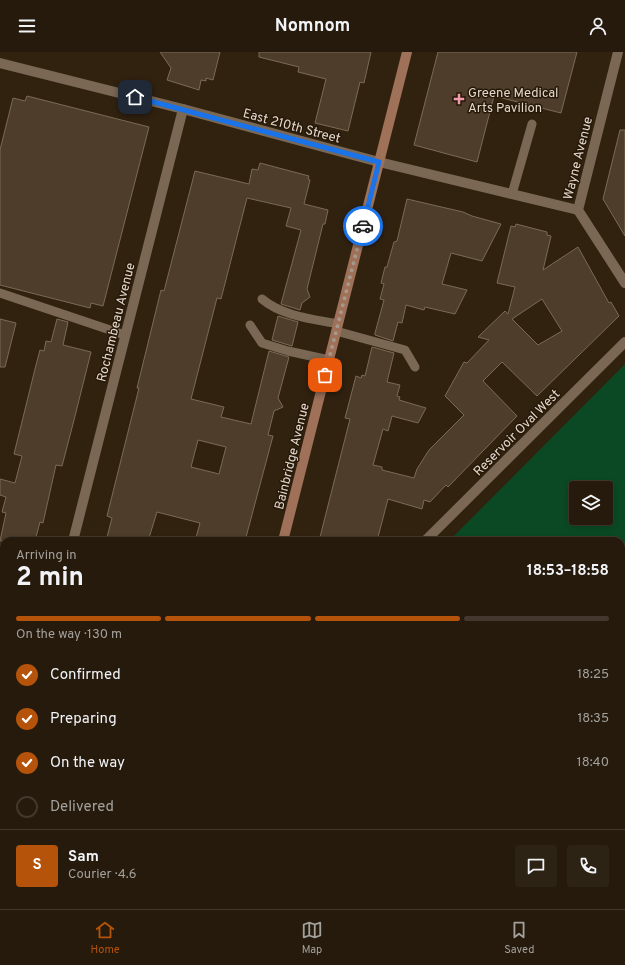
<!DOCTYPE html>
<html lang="en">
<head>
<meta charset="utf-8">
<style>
  body { margin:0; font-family:Overpass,sans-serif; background:#2d2315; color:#f1f3f6; height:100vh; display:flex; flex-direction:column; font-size:15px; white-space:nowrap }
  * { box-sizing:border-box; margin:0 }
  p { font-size:13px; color:#a3a19d }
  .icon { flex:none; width:22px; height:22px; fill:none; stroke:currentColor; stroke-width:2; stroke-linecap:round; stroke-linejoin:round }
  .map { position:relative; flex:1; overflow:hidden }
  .panel { position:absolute; left:0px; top:485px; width:625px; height:372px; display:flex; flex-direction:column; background:#251a0c; border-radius:12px 12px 0 0; box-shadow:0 2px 6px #0003,0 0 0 1px #42382d }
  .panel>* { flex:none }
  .tools { position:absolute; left:569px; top:429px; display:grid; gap:8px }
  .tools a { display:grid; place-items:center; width:44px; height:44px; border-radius:4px; background:#251a0c; box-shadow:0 2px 6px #0003,0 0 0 1px #42382d; font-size:20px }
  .pin { position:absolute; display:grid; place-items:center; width:34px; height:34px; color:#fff; margin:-17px; border-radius:8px; box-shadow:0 2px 6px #0006 }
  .courier { position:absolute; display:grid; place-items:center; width:40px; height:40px; margin:-20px; border:3px solid #1a73e8; border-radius:50%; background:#fff; color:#222; box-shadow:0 1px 5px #0007 }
  .headline em { font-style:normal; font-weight:700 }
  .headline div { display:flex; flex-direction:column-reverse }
  .headline { display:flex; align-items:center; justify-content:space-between; height:68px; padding:0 16px }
  h1 { font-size:26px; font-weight:700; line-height:30px }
  .bar { display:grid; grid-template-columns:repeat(4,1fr); gap:6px 4px; align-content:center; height:48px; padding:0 16px }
  .bar i { height:5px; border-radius:3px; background:#42382d }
  .bar .current { background:#b45309 }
  .bar p { grid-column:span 4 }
  .line { display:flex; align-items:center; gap:10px; padding:0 16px; border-top:1px solid #42382d }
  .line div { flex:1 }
  .round { display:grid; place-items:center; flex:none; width:42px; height:42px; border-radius:4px; background:#2d2315 }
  ol { padding:0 16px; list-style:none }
  li { display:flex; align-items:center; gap:12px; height:44px }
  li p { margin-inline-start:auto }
  li .icon { padding:4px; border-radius:50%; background:#b45309; color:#fff; stroke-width:4 }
  li:last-child { color:#a3a19d }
  li i { width:22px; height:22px; border:2px solid #42382d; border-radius:50% }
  header { display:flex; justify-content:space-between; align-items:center; height:52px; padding:0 16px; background:#251a0c; font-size:18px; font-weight:700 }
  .dock { display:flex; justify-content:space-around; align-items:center; height:56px; border-top:1px solid #42382d; background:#251a0c; font-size:11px; color:#a3a19d }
  .dock a { display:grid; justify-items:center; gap:2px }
  .dock .current { color:#b45309 }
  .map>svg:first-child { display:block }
</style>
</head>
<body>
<header><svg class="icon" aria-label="menu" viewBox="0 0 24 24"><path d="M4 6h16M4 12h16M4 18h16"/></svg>Nomnom<svg class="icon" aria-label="person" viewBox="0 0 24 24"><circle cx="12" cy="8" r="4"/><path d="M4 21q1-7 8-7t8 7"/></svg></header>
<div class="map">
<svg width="625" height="857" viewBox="0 0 625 857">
  <rect width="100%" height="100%" fill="#312210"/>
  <path fill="#0a4923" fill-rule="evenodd" d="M 625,312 L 625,857 L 311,857 L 309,853 L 621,853 L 621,489 L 449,489 ZM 576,436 L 606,436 L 606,466 L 576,466 Z"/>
  <g fill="#4d3d2a" stroke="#7b6a55" fill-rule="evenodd">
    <polygon points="160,0 220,0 213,28 206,26 206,29 201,28 199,38 167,28 171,16"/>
    <polygon points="259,0 371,0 364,31 360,30 348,79 315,71 326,27 298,20 299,15 259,5"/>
    <polygon points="438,0 577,0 561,61 494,44 477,110 414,93"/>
    <polygon points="27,44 149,75 103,254 91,251 90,256 0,233 0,98 13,46 25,49"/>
    <polygon points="620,78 625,78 625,184 603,147"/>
    <path d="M 260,111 L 309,124 L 308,127 L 310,128 L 304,152 L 328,158 L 325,172 L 323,172 L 307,237 L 310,245 L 302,251 L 300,258 L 281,252 L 301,178 L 286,174 L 291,156 L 247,146 L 221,247 L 217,246 L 191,347 L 224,355 L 221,365 L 251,372 L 269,299 L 289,305 L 278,346 L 283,355 L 274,359 L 268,383 L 273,384 L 245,489 L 195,489 L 200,471 L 157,460 L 148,489 L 106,489 L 112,466 L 107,464 L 139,336 L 137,336 L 161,238 L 164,239 L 195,119 L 249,132 L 252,117 L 258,118 ZM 198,388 L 226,395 L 219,422 L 191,415 Z"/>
    <polygon points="407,147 463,160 472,164 501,172 482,209 451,201 442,232 467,238 455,262 425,255 424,258 406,253 402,271 398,270 393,289 375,283 375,281 384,248 380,247 384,232 381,231 385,215 387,215 394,190 397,189"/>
    <path d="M 516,172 L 547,180 L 547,183 L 551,184 L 543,218 L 578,195 L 609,251 L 611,250 L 619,264 L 537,344 L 502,310 L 483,329 L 517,364 L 448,435 L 446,433 L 430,450 L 424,448 L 422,457 L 388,447 L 377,489 L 319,489 L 350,367 L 345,366 L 356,324 L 361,326 L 362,323 L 365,324 L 372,295 L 394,301 L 387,330 L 400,333 L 397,344 L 400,345 L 399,348 L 426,356 L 418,371 L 392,364 L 388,379 L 383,377 L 373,413 L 382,415 L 382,418 L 414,426 L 417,417 L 429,398 L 464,363 L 445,344 L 464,310 L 467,311 L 489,288 L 478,285 L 505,259 L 508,262 L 515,235 L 497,231 L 511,174 L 515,175 ZM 542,247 L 562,279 L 538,293 L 512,267 Z"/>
    <polygon points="278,264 298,270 292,294 272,288"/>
    <polygon points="0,267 16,271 5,315 0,315"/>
    <polygon points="57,267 68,270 63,293 91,300 73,372 62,414 56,413 43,471 40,470 35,489 0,489 6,461 2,460 6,445 0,443 0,427 15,431 22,404 14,402 35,317 40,298 44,299 46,289 51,290"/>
  </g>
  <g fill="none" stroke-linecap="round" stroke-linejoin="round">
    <g stroke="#7a6855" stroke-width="9">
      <polyline points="512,142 532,72"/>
      <polyline points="0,241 125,283"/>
      <path d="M 262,247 C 282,264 313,267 338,272"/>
      <polyline points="250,273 262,291 288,299 329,308"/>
      <polyline points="336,279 405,298 415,315"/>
      <polyline points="0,658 4,659"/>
      <polyline points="0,716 4,717"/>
    </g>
    <g stroke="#7a6855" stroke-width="10">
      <polyline points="618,0 578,158 625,231"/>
      <polyline points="0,11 183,57 379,110 578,158"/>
      <polyline points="73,489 183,57"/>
      <polyline points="425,489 625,290"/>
      <polyline points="0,525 4,526"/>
      <polyline points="23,853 24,857"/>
    </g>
    <g stroke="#9e7158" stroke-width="10">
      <polyline points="283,489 407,0"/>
      <polyline points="226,853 227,857"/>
    </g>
  </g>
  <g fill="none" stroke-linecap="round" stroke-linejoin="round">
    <polyline stroke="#a5988c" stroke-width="4" stroke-dasharray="0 7.2" points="325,323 363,174"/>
    <polyline stroke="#1a73e8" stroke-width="5" points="135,45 379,110 363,174"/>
  </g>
  <path fill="#f29aad" stroke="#271807" stroke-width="1.5" d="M457 41h4v4h4v4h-4v4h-4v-4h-4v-4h4z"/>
  <g text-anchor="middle" stroke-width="3" stroke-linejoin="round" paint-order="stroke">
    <g font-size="13" fill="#e3d8ce" stroke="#271807" text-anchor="start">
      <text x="468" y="45">Greene Medical<tspan x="468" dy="15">Arts Pavilion</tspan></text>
    </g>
    <g font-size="13" fill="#e3d8ce" stroke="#271807">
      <text transform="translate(292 73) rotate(15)" y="5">East 210th Street</text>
      <text transform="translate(577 106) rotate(-76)" y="5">Wayne Avenue</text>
      <text transform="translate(115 270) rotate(-76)" y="5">Rochambeau Avenue</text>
      <text transform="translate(516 380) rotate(-45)" y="5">Reservoir Oval West</text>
      <text transform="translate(291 404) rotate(-76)" y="5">Bainbridge Avenue</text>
    </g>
  </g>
</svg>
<div class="tools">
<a><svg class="icon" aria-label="layers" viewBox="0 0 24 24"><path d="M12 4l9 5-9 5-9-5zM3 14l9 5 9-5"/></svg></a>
</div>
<div class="pin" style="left:325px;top:323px;background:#ea580c"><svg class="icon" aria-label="bag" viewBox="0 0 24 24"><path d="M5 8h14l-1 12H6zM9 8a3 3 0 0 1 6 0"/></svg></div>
<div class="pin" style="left:135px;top:45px;background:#1f2937"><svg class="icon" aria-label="home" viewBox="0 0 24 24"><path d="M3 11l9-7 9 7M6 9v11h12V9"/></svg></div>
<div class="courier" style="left:363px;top:174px"><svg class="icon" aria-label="car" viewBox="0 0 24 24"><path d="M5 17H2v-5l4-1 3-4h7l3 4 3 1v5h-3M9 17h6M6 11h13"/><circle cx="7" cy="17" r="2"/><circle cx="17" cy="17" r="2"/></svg></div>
<section class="panel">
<div class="headline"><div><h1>2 min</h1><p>Arriving in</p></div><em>18:53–18:58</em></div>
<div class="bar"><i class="current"></i><i class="current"></i><i class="current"></i><i></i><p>On the way · 130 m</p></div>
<ol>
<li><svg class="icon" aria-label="check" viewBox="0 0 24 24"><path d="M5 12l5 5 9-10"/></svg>Confirmed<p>18:25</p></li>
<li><svg class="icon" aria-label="check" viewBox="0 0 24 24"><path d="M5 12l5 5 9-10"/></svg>Preparing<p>18:35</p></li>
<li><svg class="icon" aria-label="check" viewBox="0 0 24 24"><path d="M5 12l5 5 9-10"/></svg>On the way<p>18:40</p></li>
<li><i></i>Delivered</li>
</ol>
<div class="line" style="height:72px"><b class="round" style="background:#b45309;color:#fff">S</b><div><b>Sam</b><p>Courier · 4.6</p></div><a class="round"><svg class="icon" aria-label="chat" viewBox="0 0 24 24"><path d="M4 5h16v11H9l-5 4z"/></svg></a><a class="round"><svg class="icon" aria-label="phone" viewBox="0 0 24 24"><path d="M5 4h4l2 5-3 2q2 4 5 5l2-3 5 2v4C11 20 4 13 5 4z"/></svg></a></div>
</section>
</div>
<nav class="dock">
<a class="current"><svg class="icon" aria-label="home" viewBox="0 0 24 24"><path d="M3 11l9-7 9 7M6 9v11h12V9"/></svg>Home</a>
<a><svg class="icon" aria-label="map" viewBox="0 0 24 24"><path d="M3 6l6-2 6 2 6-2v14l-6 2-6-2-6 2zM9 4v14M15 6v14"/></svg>Map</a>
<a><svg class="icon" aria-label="saved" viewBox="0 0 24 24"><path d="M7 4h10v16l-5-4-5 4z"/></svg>Saved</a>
</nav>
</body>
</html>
